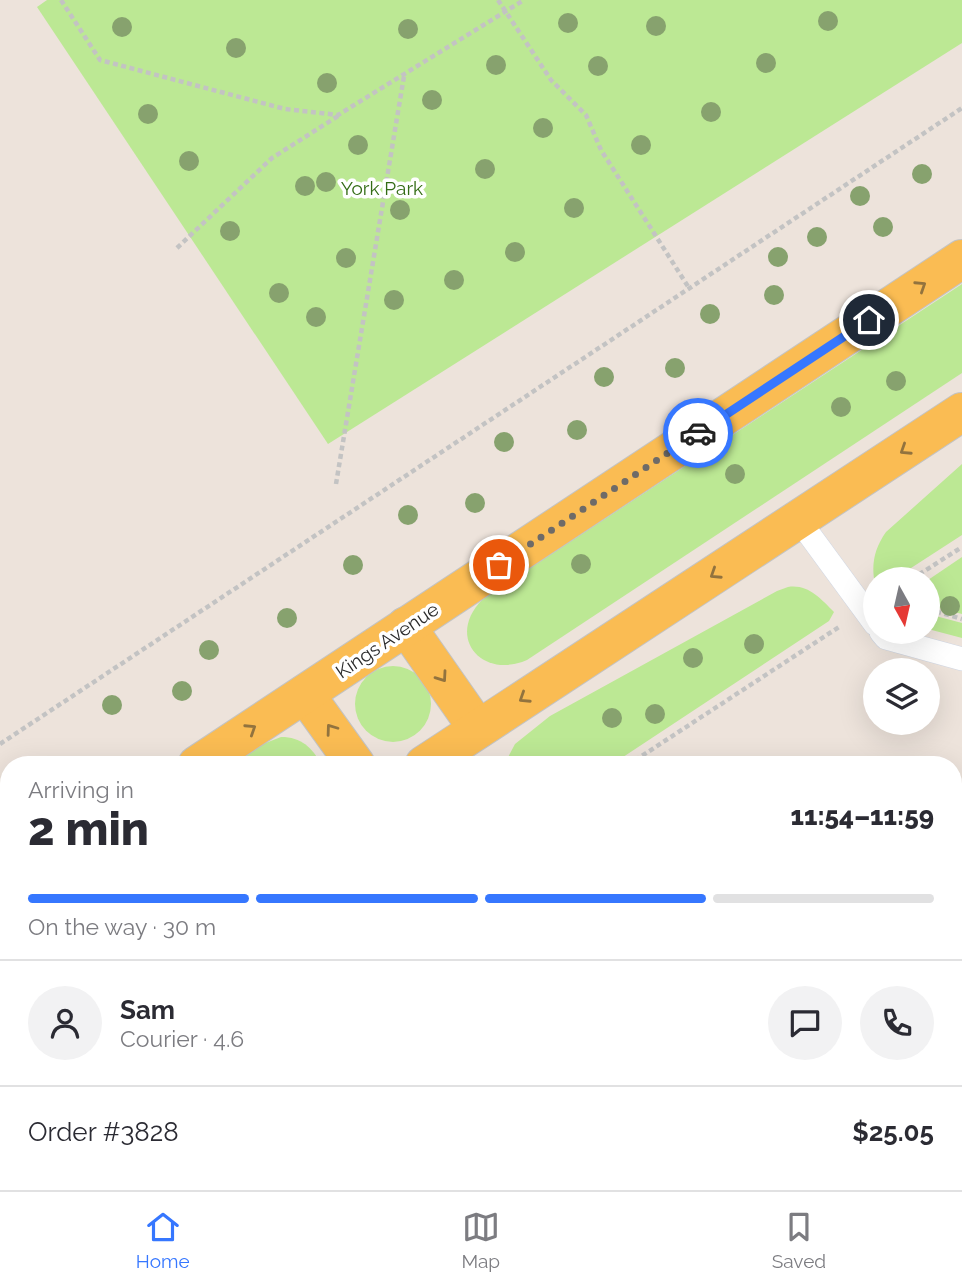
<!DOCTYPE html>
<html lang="en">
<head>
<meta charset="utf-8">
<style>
  body { margin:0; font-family:Raleway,sans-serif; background:#f2f2f3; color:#2b2b33; height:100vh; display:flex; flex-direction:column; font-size:26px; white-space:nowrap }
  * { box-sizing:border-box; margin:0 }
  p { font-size:23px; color:#7c7c81 }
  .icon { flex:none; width:38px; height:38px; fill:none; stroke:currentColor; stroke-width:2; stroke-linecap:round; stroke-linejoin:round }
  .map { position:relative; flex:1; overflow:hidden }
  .side { position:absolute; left:0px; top:756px; width:962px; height:434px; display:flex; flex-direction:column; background:#fff; border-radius:28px 28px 0 0; box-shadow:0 7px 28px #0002 }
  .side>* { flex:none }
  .needle { width:46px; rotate:172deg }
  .fabs { position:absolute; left:863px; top:567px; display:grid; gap:14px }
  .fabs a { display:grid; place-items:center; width:77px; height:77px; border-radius:50%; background:#fff; box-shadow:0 7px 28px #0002; font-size:35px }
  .pin { position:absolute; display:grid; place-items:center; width:60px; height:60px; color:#fff; margin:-30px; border:4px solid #fff; border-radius:50%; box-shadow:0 2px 7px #0007 }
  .courier { position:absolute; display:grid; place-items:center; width:70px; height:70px; margin:-35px; border:5px solid #3677ff; border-radius:50%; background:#fff; color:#222; box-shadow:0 2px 9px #0007 }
  .overview em { font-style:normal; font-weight:800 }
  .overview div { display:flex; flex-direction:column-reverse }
  .overview { display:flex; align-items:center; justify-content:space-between; height:119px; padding:0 28px }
  h1 { font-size:46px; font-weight:800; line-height:52px }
  .bar { display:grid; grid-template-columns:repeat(4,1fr); gap:10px 7px; align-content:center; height:84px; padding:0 28px }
  .bar i { height:9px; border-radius:5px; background:#e1e1e2 }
  .bar .current { background:#3677ff }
  .bar p { grid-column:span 4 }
  .line { display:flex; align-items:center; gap:18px; padding:0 28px; border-top:2px solid #e1e1e2 }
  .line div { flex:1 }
  .round { display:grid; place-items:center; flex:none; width:74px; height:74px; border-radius:37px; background:#f2f2f3 }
  .tab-bar { display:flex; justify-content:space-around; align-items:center; height:98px; border-top:2px solid #e1e1e2; background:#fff; font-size:19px; color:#7c7c81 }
  .tab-bar a { display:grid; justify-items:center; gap:4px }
  .tab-bar .current { color:#3677ff }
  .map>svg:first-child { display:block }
</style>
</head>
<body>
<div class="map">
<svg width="962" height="1190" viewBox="0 0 962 1190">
  <rect width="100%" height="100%" fill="#ede3db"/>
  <g fill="#bce894">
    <polygon points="47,0 962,0 962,43 328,444 37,7"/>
    <path d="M 962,284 L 962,373 L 527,660 C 481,680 445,636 483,599 Z"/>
    <path d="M 962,464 L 962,535 L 894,579 L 875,579 L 875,584 C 871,565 874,549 886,532 Z"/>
    <polygon points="962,557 962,614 928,605 928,580"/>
    <path d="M 788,587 C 808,584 820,598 834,612 L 829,621 L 611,765 L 504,765 L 515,744 L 550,716 L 777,591 Z"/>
    <polygon points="928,614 962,623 962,638 928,629"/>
    <circle cx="393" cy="704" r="38"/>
    <path d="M 281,737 C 302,737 312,748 322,765 L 233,765 L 263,744 Z"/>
    <polygon points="9,913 9,1002 0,1007 0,919"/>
    <polygon points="962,969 962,1176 954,1179 954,985"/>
    <polygon points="849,1181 947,1181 923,1190 844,1190"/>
  </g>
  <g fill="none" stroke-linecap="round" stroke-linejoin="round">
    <defs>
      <g id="service">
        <polyline points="798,519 875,624"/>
        <polyline points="881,632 886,638 962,659"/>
        <polyline points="954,953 962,938"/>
        <polyline points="462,1190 467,1181"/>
        <polyline points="825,1190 830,1181"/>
      </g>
      <g id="primary">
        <polyline points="406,626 478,729"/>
        <polyline points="305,694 356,765"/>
        <polyline points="197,765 962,259"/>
        <polyline points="424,765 962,412"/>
        <polyline points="0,894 9,888"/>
        <polyline points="0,1047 9,1041"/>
      </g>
    </defs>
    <use href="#service" stroke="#d0d7e4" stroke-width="24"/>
    <use href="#primary" stroke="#c3c3c3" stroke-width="40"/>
    <g stroke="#c3c3c3" stroke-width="4.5" stroke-dasharray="5 3.5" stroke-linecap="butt">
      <polyline points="61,0 100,60 285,109 338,115 524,0"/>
      <polyline points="498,0 551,80 586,115 601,150 689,288"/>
      <polyline points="177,248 272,158 338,116"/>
      <polyline points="336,484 404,76"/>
      <polyline points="912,579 962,547"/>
      <polyline points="928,609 962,619"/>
      <polyline points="0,744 962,108"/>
      <polyline points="628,765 839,627"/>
      <polyline points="0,1179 9,1173"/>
      <polyline points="321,1181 335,1190"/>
      <polyline points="749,1181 766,1190"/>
      <polyline points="377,1190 382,1181"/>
      <polyline points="508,1190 513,1181"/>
      <polyline points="940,1190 962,1182"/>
    </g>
    <use href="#service" stroke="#fff" stroke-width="23"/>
    <use href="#primary" stroke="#fabc53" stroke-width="38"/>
  </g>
  <g fill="#87a26e">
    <circle cx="828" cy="21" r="10"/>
    <circle cx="568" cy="23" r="10"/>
    <circle cx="656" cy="26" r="10"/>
    <circle cx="122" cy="27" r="10"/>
    <circle cx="408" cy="29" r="10"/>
    <circle cx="236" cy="48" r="10"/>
    <circle cx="766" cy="63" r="10"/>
    <circle cx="496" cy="65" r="10"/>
    <circle cx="598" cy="66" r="10"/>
    <circle cx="327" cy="83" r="10"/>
    <circle cx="432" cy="100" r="10"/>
    <circle cx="711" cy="112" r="10"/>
    <circle cx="148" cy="114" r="10"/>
    <circle cx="543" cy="128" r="10"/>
    <circle cx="358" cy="145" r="10"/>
    <circle cx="641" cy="145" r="10"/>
    <circle cx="189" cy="161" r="10"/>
    <circle cx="485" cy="169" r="10"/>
    <circle cx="922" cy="174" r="10"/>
    <circle cx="326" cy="182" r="10"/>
    <circle cx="305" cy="186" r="10"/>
    <circle cx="860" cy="196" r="10"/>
    <circle cx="574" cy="208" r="10"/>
    <circle cx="400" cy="210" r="10"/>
    <circle cx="883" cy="227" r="10"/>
    <circle cx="230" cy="231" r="10"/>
    <circle cx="817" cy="237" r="10"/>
    <circle cx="515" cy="252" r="10"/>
    <circle cx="778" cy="257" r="10"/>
    <circle cx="346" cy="258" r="10"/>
    <circle cx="454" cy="280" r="10"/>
    <circle cx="279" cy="293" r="10"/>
    <circle cx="774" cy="295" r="10"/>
    <circle cx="394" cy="300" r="10"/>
    <circle cx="710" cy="314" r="10"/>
    <circle cx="316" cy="317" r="10"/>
    <circle cx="675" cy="368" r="10"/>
    <circle cx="604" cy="377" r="10"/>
    <circle cx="896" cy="381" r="10"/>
    <circle cx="841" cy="407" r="10"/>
    <circle cx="577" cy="430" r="10"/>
    <circle cx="504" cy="442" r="10"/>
    <circle cx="735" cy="474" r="10"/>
    <circle cx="475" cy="503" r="10"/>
    <circle cx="408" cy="515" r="10"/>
    <circle cx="581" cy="564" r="10"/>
    <circle cx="353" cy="565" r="10"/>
    <circle cx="950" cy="606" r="10"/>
    <circle cx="287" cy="618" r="10"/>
    <circle cx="754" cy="644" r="10"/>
    <circle cx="209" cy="650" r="10"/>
    <circle cx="693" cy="658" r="10"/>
    <circle cx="182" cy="691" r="10"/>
    <circle cx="112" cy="705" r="10"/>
    <circle cx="655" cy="714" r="10"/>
    <circle cx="612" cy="718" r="10"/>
  </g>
  <defs><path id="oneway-chevron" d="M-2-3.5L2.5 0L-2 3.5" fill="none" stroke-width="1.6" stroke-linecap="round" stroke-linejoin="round" transform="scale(1.75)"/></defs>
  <g stroke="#92733e">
    <use href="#oneway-chevron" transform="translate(921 286) rotate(-33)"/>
    <use href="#oneway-chevron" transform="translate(905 450) rotate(147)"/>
    <use href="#oneway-chevron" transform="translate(715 574) rotate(147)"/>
    <use href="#oneway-chevron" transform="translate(442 677) rotate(55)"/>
    <use href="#oneway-chevron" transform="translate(524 698) rotate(147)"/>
    <use href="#oneway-chevron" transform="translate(251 729) rotate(-33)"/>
    <use href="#oneway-chevron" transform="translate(331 729) rotate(-126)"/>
  </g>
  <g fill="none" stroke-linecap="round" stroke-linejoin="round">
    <polyline stroke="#6e6b68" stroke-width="7" stroke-dasharray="0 12.6" points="499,565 698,433"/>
    <polyline stroke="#3677ff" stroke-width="9" points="698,433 869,320"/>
  </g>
  <g text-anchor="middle" stroke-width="7" stroke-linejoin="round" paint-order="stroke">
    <g font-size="19" fill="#336c15" stroke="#fff">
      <text x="382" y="195">York Park</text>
    </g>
    <g font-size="19" fill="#2a2a2a" stroke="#fff">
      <text transform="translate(387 640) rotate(-34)" y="7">Kings Avenue</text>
    </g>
  </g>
</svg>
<div class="fabs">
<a><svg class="needle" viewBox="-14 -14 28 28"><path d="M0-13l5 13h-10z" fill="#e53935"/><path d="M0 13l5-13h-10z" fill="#7c7c81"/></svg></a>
<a><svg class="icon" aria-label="layers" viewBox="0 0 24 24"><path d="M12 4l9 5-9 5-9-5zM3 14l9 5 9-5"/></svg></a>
</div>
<div class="pin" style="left:499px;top:565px;background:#ea580c"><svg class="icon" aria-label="bag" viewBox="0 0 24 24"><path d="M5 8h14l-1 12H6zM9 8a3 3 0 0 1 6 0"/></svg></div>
<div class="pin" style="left:869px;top:320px;background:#1f2937"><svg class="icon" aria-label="home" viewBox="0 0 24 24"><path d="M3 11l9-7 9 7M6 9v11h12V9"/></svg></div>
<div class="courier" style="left:698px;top:433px"><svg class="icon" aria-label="car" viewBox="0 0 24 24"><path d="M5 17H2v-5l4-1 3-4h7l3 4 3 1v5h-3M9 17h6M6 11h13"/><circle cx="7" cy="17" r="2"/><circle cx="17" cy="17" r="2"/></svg></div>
<section class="side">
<div class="overview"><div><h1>2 min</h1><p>Arriving in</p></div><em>11:54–11:59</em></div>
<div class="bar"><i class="current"></i><i class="current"></i><i class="current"></i><i></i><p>On the way · 30 m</p></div>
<div class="line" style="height:126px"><a class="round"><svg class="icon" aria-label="person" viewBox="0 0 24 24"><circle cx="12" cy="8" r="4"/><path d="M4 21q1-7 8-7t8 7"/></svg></a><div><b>Sam</b><p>Courier · 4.6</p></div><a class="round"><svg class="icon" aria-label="chat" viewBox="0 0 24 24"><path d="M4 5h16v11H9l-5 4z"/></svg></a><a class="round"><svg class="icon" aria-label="phone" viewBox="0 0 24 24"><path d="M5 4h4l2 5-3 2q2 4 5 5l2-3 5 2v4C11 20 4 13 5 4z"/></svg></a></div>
<div class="line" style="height:91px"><div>Order #3828</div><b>$25.05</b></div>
</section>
</div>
<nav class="tab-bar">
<a class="current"><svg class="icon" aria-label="home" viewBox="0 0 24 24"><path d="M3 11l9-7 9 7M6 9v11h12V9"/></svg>Home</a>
<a><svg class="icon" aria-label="map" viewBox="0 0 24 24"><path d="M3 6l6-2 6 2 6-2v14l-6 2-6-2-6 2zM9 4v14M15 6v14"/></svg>Map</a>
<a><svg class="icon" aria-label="saved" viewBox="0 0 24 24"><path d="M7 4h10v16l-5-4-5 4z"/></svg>Saved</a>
</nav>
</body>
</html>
